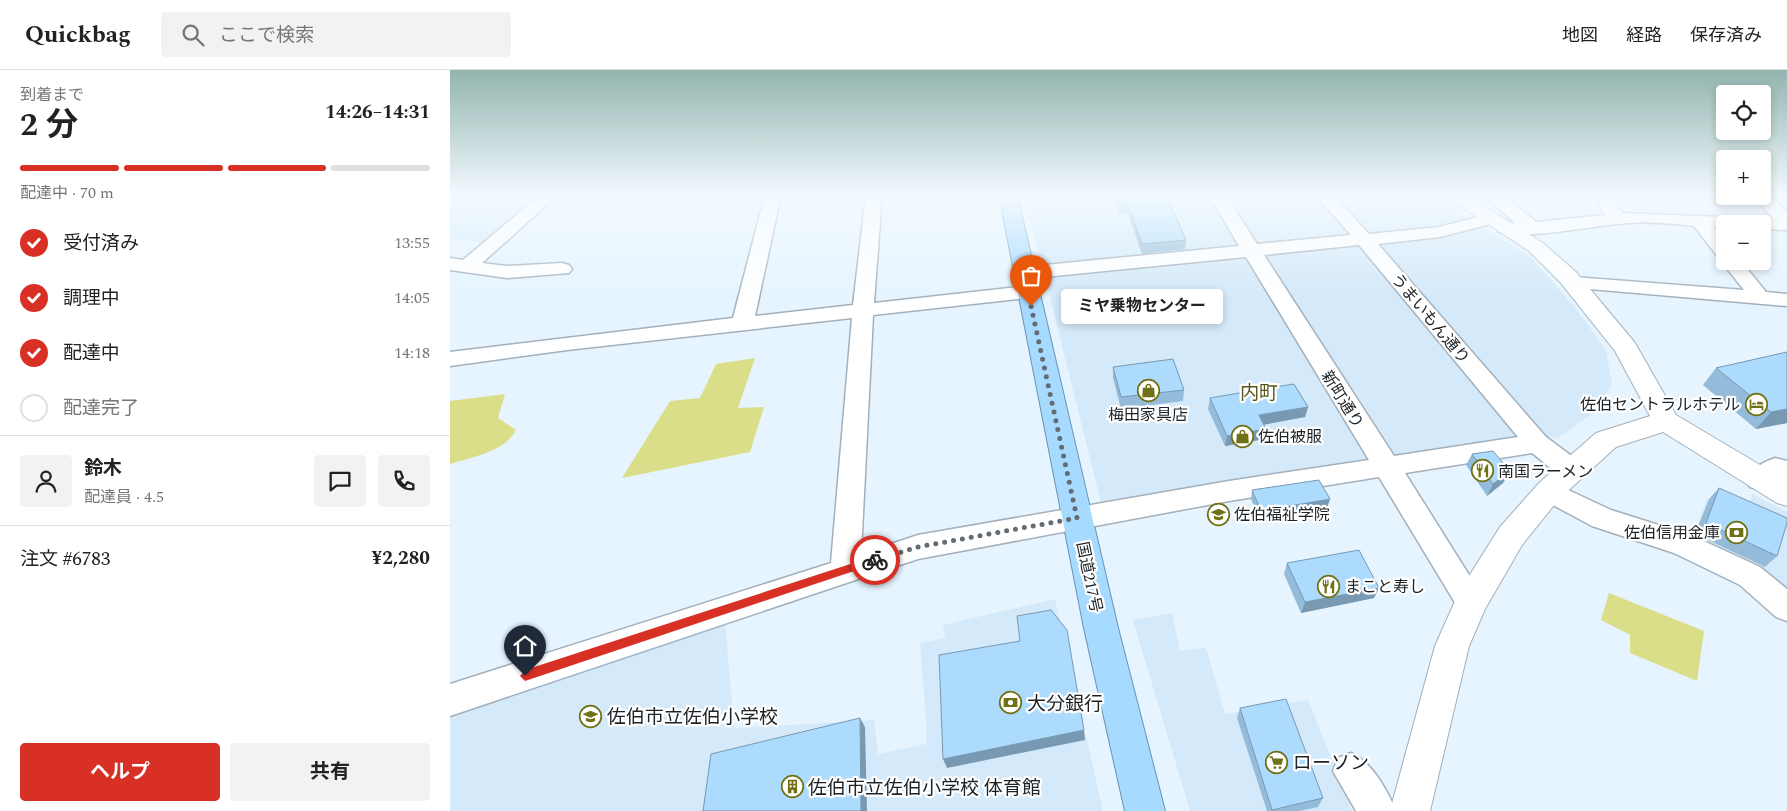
<!DOCTYPE html>
<html lang="ja">
<head>
<meta charset="utf-8">
<style>
  body { margin:0; font-family:Spectral,"Noto Sans JP",serif; background:#f2f2f2; color:#222; height:100vh; display:flex; flex-direction:column; font-size:19px; white-space:nowrap }
  * { box-sizing:border-box; margin:0 }
  p { font-size:16px; color:#767676 }
  .icon { flex:none; width:28px; height:28px; fill:none; stroke:currentColor; stroke-width:2; stroke-linecap:round; stroke-linejoin:round }
  .map { position:relative; flex:1; overflow:hidden }
  .details { display:flex; flex-direction:column; background:#fff; width:450px }
  .details>* { flex:none }
  .tools { position:absolute; left:1266px; top:15px; display:grid; gap:10px }
  .tools a { display:grid; place-items:center; width:55px; height:55px; border-radius:5px; background:#fff; box-shadow:0 2px 8px #0003; font-size:25px }
  .pin { position:absolute; display:grid; place-items:center; width:42px; height:42px; color:#fff; margin:-51px -21px; border-radius:50% 50% 50% 0; rotate:-45deg; box-shadow:0 0 5px #0007 }
  .pin .icon { rotate:45deg }
  .courier { position:absolute; display:grid; place-items:center; width:50px; height:50px; margin:-25px; border:4px solid #d93025; border-radius:50%; background:#fff; color:#222; box-shadow:0 1px 6px #0007 }
  .bubble { position:absolute; height:35px; border-radius:5px; background:#fff; box-shadow:0 2px 8px #0003; font-size:16px; font-weight:700; line-height:35px; text-align:center }
  .head em { font-style:normal; font-weight:700 }
  .head div { display:flex; flex-direction:column-reverse }
  .head { display:flex; align-items:center; justify-content:space-between; height:85px; padding:0 20px }
  h1 { font-size:32px; font-weight:700; line-height:38px }
  .bar { display:grid; grid-template-columns:repeat(4,1fr); gap:8px 5px; align-content:center; height:60px; padding:0 20px }
  .bar i { height:6px; border-radius:4px; background:#e0e0e0 }
  .bar .active { background:#d93025 }
  .bar p { grid-column:span 4 }
  .line { display:flex; align-items:center; gap:12px; padding:0 20px; border-top:1px solid #e0e0e0 }
  .line div { flex:1 }
  .round { display:grid; place-items:center; flex:none; width:52px; height:52px; border-radius:5px; background:#f2f2f2 }
  ol { padding:0 20px; list-style:none }
  li { display:flex; align-items:center; gap:15px; height:55px }
  li p { margin-inline-start:auto }
  li .icon { padding:5px; border-radius:50%; background:#d93025; color:#fff; stroke-width:4 }
  li:last-child { color:#767676 }
  li i { width:28px; height:28px; border:2px solid #e0e0e0; border-radius:50% }
  .primary-button { display:flex; gap:10px; margin-top:auto; padding:10px 20px }
  .primary-button a { flex:1; height:58px; border-radius:5px; background:#d93025; color:#fff; font-size:20px; font-weight:700; line-height:58px; text-align:center }
  .primary-button a+a { background:#f2f2f2; color:#222 }
  header { display:flex; align-items:center; gap:30px; box-sizing:border-box; height:70px; padding:0 25px; background:#fff; border-bottom:1px solid #e0e0e0 }
  header strong { font-size:24px }
  nav { display:flex; gap:28px; margin-inline-start:auto; font-size:18px }
  .search { width:350px; height:45px; background:#f2f2f2; display:flex; align-items:center; gap:12px; box-sizing:border-box; padding:0 18px; border-radius:5px; color:#767676; font-size:19px }
  main { display:flex; flex:1; min-height:0 }
  .map>svg:first-child { display:block }
</style>
</head>
<body>
<header>
<strong>Quickbag</strong>
<div class="search"><svg class="icon" aria-label="search" viewBox="0 0 24 24"><circle cx="10" cy="10" r="6"/><path d="M15 15l6 6"/></svg>ここで検索</div>
<nav><a>地図</a><a>経路</a><a>保存済み</a></nav>
</header>
<main>
<section class="details">
<div class="head"><div><h1>2 分</h1><p>到着まで</p></div><em>14:26–14:31</em></div>
<div class="bar"><i class="active"></i><i class="active"></i><i class="active"></i><i></i><p>配達中 · 70 m</p></div>
<ol>
<li><svg class="icon" aria-label="check" viewBox="0 0 24 24"><path d="M5 12l5 5 9-10"/></svg>受付済み<p>13:55</p></li>
<li><svg class="icon" aria-label="check" viewBox="0 0 24 24"><path d="M5 12l5 5 9-10"/></svg>調理中<p>14:05</p></li>
<li><svg class="icon" aria-label="check" viewBox="0 0 24 24"><path d="M5 12l5 5 9-10"/></svg>配達中<p>14:18</p></li>
<li><i></i>配達完了</li>
</ol>
<div class="line" style="height:90px"><a class="round"><svg class="icon" aria-label="person" viewBox="0 0 24 24"><circle cx="12" cy="8" r="4"/><path d="M4 21q1-7 8-7t8 7"/></svg></a><div><b>鈴木</b><p>配達員 · 4.5</p></div><a class="round"><svg class="icon" aria-label="chat" viewBox="0 0 24 24"><path d="M4 5h16v11H9l-5 4z"/></svg></a><a class="round"><svg class="icon" aria-label="phone" viewBox="0 0 24 24"><path d="M5 4h4l2 5-3 2q2 4 5 5l2-3 5 2v4C11 20 4 13 5 4z"/></svg></a></div>
<div class="line" style="height:65px"><div>注文 #6783</div><b>¥2,280</b></div>
<div class="primary-button"><a>ヘルプ</a><a>共有</a></div>
</section>
<div class="map">
<svg width="1337" height="741" viewBox="0 0 1337 741">
  <rect width="100%" height="100%" fill="#e5f4ff"/>
  <g fill="#d4e9f9">
    <polygon points="0,125 96,125 40,174 0,168"/>
    <polygon points="574,125 764,125 797,179 592,199"/>
    <polygon points="769,125 871,125 910,168 802,179"/>
    <polygon points="876,125 988,125 1022,151 914,166"/>
    <polygon points="1028,154 1081,187 1126,239 1156,280 1162,314 1146,341 1108,368 1087,366 916,170"/>
    <polygon points="912,170 1082,372 937,394 804,181"/>
    <polygon points="799,182 929,396 653,440 594,203"/>
    <polygon points="1302,424 1337,442 1337,521 1243,467 1257,428 1298,443"/>
    <polygon points="605,529 653,741 0,741 0,642 275,551 284,658 424,650 428,684 476,674 477,663 470,573 495,568 493,555"/>
    <polygon points="722,543 730,581 756,578 775,644 858,630 902,741 740,741 683,550"/>
  </g>
  <g fill="#dbde88">
    <polygon points="305,288 288,338 314,337 300,382 172,408 220,331 250,328 266,294"/>
    <path d="M 55,324 L 48,348 L 66,360 C 55,382 21,387 0,394 L 0,331 Z"/>
    <polygon points="1159,523 1254,561 1247,611 1180,583 1180,565 1151,550"/>
  </g>
  <g fill="none" stroke-linecap="round" stroke-linejoin="round">
    <defs>
      <g id="minor">
        <polygon points="90,125 108,125 32,193 57,196 112,193 119,195 122,199 119,203 57,208 0,200 0,188 13,190"/>
        <path d="M 315,125 L 331,125 L 305,246 L 403,235 L 416,125 L 432,125 L 424,233 L 578,216 L 585,218 L 588,222 L 585,226 L 578,228 L 423,245 L 411,484 L 468,465 L 779,411 L 919,390 L 796,187 L 574,209 L 567,207 L 564,203 L 567,199 L 574,197 L 789,176 L 759,125 L 776,125 L 807,174 L 901,165 L 865,125 L 883,125 L 919,164 L 989,157 L 1039,144 L 1045,145 L 1048,149 L 1045,153 L 990,167 L 928,174 L 1096,367 L 1131,393 L 1135,400 L 1131,407 C 1112,413 1097,394 1082,383 L 955,403 L 1036,532 L 1032,541 L 1021,545 L 1010,541 L 929,407 L 779,431 L 468,489 L 0,646 L 0,614 L 381,493 L 402,248 L 117,280 L 0,296 L 0,282 L 283,248 ZM 909,175 L 1068,367 L 944,386 L 814,185 Z"/>
        <path d="M 1034,125 L 1053,125 L 1086,152 L 1155,145 L 1144,125 L 1161,125 L 1172,143 L 1323,149 L 1303,126 L 1320,125 L 1337,143 L 1337,160 L 1312,159 L 1312,154 L 1275,154 L 1275,157 L 1264,157 L 1275,171 L 1275,191 L 1291,191 L 1316,222 L 1337,224 L 1337,236 L 1117,217 L 1114,213 L 1117,209 L 1124,207 L 1294,220 L 1271,191 L 1273,188 L 1268,187 L 1244,156 C 1223,154 1200,151 1179,153 C 1142,155 1083,170 1049,162 L 1046,158 L 1049,154 L 1065,153 Z"/>
        <path d="M 1325,388 L 1337,391 L 1337,411 L 1329,409 C 1319,417 1313,421 1300,417 L 1296,410 C 1302,399 1313,392 1325,388 Z"/>
        <polygon points="1099,411 1161,440 1243,466 1310,497 1337,519 1337,551 1326,547 1290,515 1224,483 1142,456 1090,428 1086,421 1090,414"/>
        <path d="M 901,683 C 922,692 937,720 946,741 L 906,741 L 883,701 L 888,688 Z"/>
      </g>
      <polygon id="tertiary" points="994,125 1016,125 1093,173 1126,202 1185,273 1226,345 1337,411 1337,436 1327,433 1213,362 1166,377 1109,429 1072,475 1035,539 1019,576 980,741 940,741 985,576 1009,522 1050,457 1089,413 1146,363 1200,346 1165,281 1110,212 1079,181"/>
      <polygon id="trunk" points="549,125 567,125 668,558 715,741 675,741 634,558"/>
    </defs>
    <use href="#minor" stroke="#a3b0bb" stroke-width="3"/>
    <use href="#tertiary" stroke="#a3b0bb" stroke-width="2"/>
    <use href="#trunk" stroke="#6894b3" stroke-width="2"/>
    <use href="#minor" fill="#fff" fill-rule="evenodd"/>
    <use href="#tertiary" fill="#fff" fill-rule="evenodd"/>
    <use href="#trunk" fill="#a6daff" fill-rule="evenodd"/>
  </g>
  <g fill="#94bcda">
    <polygon points="662,125 693,125 736,170 735,179 692,184 678,144 670,144"/>
    <polygon points="1337,282 1337,353 1306,359 1253,315 1266,298"/>
    <polygon points="663,297 734,320 733,331 671,339 663,308"/>
    <polygon points="760,328 858,337 855,347 814,354 814,369 775,376 758,339"/>
    <polygon points="1022,384 1060,401 1053,413 1037,426 1016,395"/>
    <polygon points="1269,418 1327,486 1315,497 1245,464 1259,429"/>
    <polygon points="802,420 877,438 809,450 801,429"/>
    <polygon points="837,493 929,518 924,528 851,543 834,504"/>
    <polygon points="790,638 873,728 868,737 849,741 817,741 787,648"/>
  </g>
  <g fill="#7899b1">
    <polygon points="858,337 855,347 807,356 809,345"/>
    <polygon points="1337,339 1337,353 1306,359 1321,342"/>
    <polygon points="816,359 814,369 775,376 777,366"/>
    <polygon points="1060,401 1053,413 1037,426 1043,414"/>
    <polygon points="880,429 877,438 809,450 811,441"/>
    <polygon points="929,518 924,528 851,543 855,532"/>
    <polygon points="410,648 415,657 417,741 411,741"/>
    <polygon points="634,660 635,670 497,698 493,689"/>
  </g>
  <g fill="#acdbfd" stroke="#7899b1">
    <polygon points="666,125 716,125 736,170 692,174 678,134 670,135"/>
    <polygon points="1337,282 1337,339 1321,342 1266,298"/>
    <polygon points="723,289 734,320 671,327 663,297"/>
    <polygon points="844,314 858,337 809,345 816,359 777,366 760,328"/>
    <polygon points="1043,381 1060,401 1043,414 1022,384"/>
    <polygon points="869,410 880,429 811,441 802,420"/>
    <polygon points="1269,418 1337,448 1337,453 1327,486 1256,453"/>
    <polygon points="909,480 929,518 855,532 837,493"/>
    <polygon points="601,540 617,560 634,660 493,689 489,585 570,571 567,546"/>
    <polygon points="836,629 873,728 822,740 790,638"/>
    <polygon points="410,648 411,741 253,741 261,684"/>
  </g>
  <linearGradient id="sky" x2="0" y2="1"><stop stop-color="#92b4af"/><stop offset="0.55" stop-color="#f3faff"/><stop offset="1" stop-color="#f3faff" stop-opacity="0"/></linearGradient>
  <rect width="1337" height="229" fill="url(#sky)"/>
  <polygon fill="#d93025" points="425,486 430,490 428,493 75,611 70,606 75,600"/>
  <g fill="none" stroke-linecap="round" stroke-linejoin="round">
    <polyline stroke="#636c72" stroke-width="5" stroke-dasharray="0 9" points="425,490 468,477 627,448 581,236"/>
  </g>
  <defs>
    <symbol id="shop-ring" viewBox="-11 -11 22 22"><circle r="9.5" fill="#fff" stroke="#707115" stroke-width="1.5"/><path d="M-5-2.5h2.3a2.7 3.5 0 0 1 5.4 0H5L5.5 6h-11ZM-1.5-2.5h3a1.5 2.3 0 0 0-3 0Z" fill="#707115"/></symbol>
    <symbol id="hotel-ring" viewBox="-11 -11 22 22"><circle r="9.5" fill="#fff" stroke="#707115" stroke-width="1.5"/><path d="M-6-4.5h1.5V1H6V5H4.5V3h-9V5H-6ZM-4 0a1.8 1.8 0 1 1 3.6 0ZM.5 0V-2.5h3Q6-2.5 6 0Z" fill="#707115"/></symbol>
    <symbol id="restaurant-ring" viewBox="-11 -11 22 22"><circle r="9.5" fill="#fff" stroke="#707115" stroke-width="1.5"/><path d="M-5-6h1v4h1v-4h1v4h1v-4h1v5L-1.5 .5V6h-2V.5L-5-1ZM5-6V6H3V1.5H1.5Q1.5-4 5-6Z" fill="#707115"/></symbol>
    <symbol id="school-ring" viewBox="-11 -11 22 22"><circle r="9.5" fill="#fff" stroke="#707115" stroke-width="1.5"/><path d="M0-5L7-2L0 1L-7-2ZM-4 1L0 2.5L4 1V4Q0 6-4 4Z" fill="#707115"/></symbol>
    <symbol id="bank-ring" viewBox="-11 -11 22 22"><circle r="9.5" fill="#fff" stroke="#707115" stroke-width="1.5"/><path d="M-6-4H6V4H-6ZM0-2.3a2.3 2.3 0 1 0 0 4.6a2.3 2.3 0 1 0 0-4.6Z" fill="#707115"/></symbol>
    <symbol id="supermarket-ring" viewBox="-11 -11 22 22"><circle r="9.5" fill="#fff" stroke="#707115" stroke-width="1.5"/><path d="M-6-5.5h2.5l.6 2H6L4.5 2H-2.5L-4.4-4H-6ZM-1.5 3.2a1.3 1.3 0 1 0 .1 0ZM3 3.2a1.3 1.3 0 1 0 .1 0Z" fill="#707115"/></symbol>
    <symbol id="building-ring" viewBox="-11 -11 22 22"><circle r="9.5" fill="#fff" stroke="#707115" stroke-width="1.5"/><path d="M-4-6H4V6H1V3H-1V6H-4ZM-2.5-4.3h1.7v1.8h-1.7ZM.8-4.3h1.7v1.8H.8ZM-2.5-1h1.7V.8h-1.7ZM.8-1h1.7V.8H.8Z" fill="#707115"/></symbol>
  </defs>
  <g fill-rule="evenodd">
    <use href="#shop-ring" x="686" y="308" width="25" height="25"/>
    <use href="#hotel-ring" x="1294" y="322" width="25" height="25"/>
    <use href="#shop-ring" x="780" y="354" width="25" height="25"/>
    <use href="#restaurant-ring" x="1020" y="388" width="25" height="25"/>
    <use href="#school-ring" x="756" y="432" width="25" height="25"/>
    <use href="#bank-ring" x="1274" y="450" width="25" height="25"/>
    <use href="#restaurant-ring" x="866" y="504" width="25" height="25"/>
    <use href="#bank-ring" x="548" y="620" width="25" height="25"/>
    <use href="#school-ring" x="128" y="634" width="25" height="25"/>
    <use href="#supermarket-ring" x="814" y="680" width="25" height="25"/>
    <use href="#building-ring" x="330" y="704" width="25" height="25"/>
  </g>
  <g text-anchor="middle" stroke-width="4.5" stroke-linejoin="round" paint-order="stroke">
    <g font-size="16" fill="#1d2226" stroke="#fff">
      <text transform="translate(981 248) rotate(50)" y="6">うまいもん通り</text>
      <text transform="translate(893 329) rotate(58)" y="6">新町通り</text>
      <text transform="translate(640 507) rotate(78)" y="6">国道217号</text>
    </g>
    <g font-size="16" fill="#1d2226" stroke="#fff" text-anchor="start">
      <text x="1290" y="340" text-anchor="end">佐伯セントラルホテル</text>
      <text x="698" y="350" text-anchor="middle">梅田家具店</text>
      <text x="808" y="372">佐伯被服</text>
      <text x="1048" y="407">南国ラーメン</text>
      <text x="784" y="450">佐伯福祉学院</text>
      <text x="1270" y="468" text-anchor="end">佐伯信用金庫</text>
      <text x="895" y="522">まこと寿し</text>
    </g>
    <g font-size="19" fill="#56571c" stroke="#fff">
      <text x="809" y="329">内町</text>
    </g>
    <g font-size="19" fill="#1d2226" stroke="#fff" text-anchor="start">
      <text x="577" y="640">大分銀行</text>
      <text x="157" y="653">佐伯市立佐伯小学校</text>
      <text x="843" y="699">ローソン</text>
      <text x="358" y="724">佐伯市立佐伯小学校 体育館</text>
    </g>
  </g>
</svg>
<div class="tools">
<a><svg class="icon" aria-label="locate" viewBox="0 0 24 24"><circle cx="12" cy="12" r="6"/><path d="M12 2v4M12 18v4M2 12h4M18 12h4"/></svg></a>
<a>+</a>
<a>−</a>
</div>
<div class="pin" style="left:581px;top:236px;background:#ea580c"><svg class="icon" aria-label="bag" viewBox="0 0 24 24"><path d="M5 8h14l-1 12H6zM9 8a3 3 0 0 1 6 0"/></svg></div>
<div class="pin" style="left:75px;top:606px;background:#1f2937"><svg class="icon" aria-label="home" viewBox="0 0 24 24"><path d="M3 11l9-7 9 7M6 9v11h12V9"/></svg></div>
<div class="courier" style="left:425px;top:490px"><svg class="icon" aria-label="bike" viewBox="0 0 24 24"><circle cx="6" cy="16" r="4"/><circle cx="18" cy="16" r="4"/><path d="M6 16l4-8h5l3 8M10 8l3 8H6M13 5h3"/></svg></div>
<div class="bubble" style="left:611px;top:219px;width:162px">ミヤ乗物センター</div>
</div>
</main>
</body>
</html>
